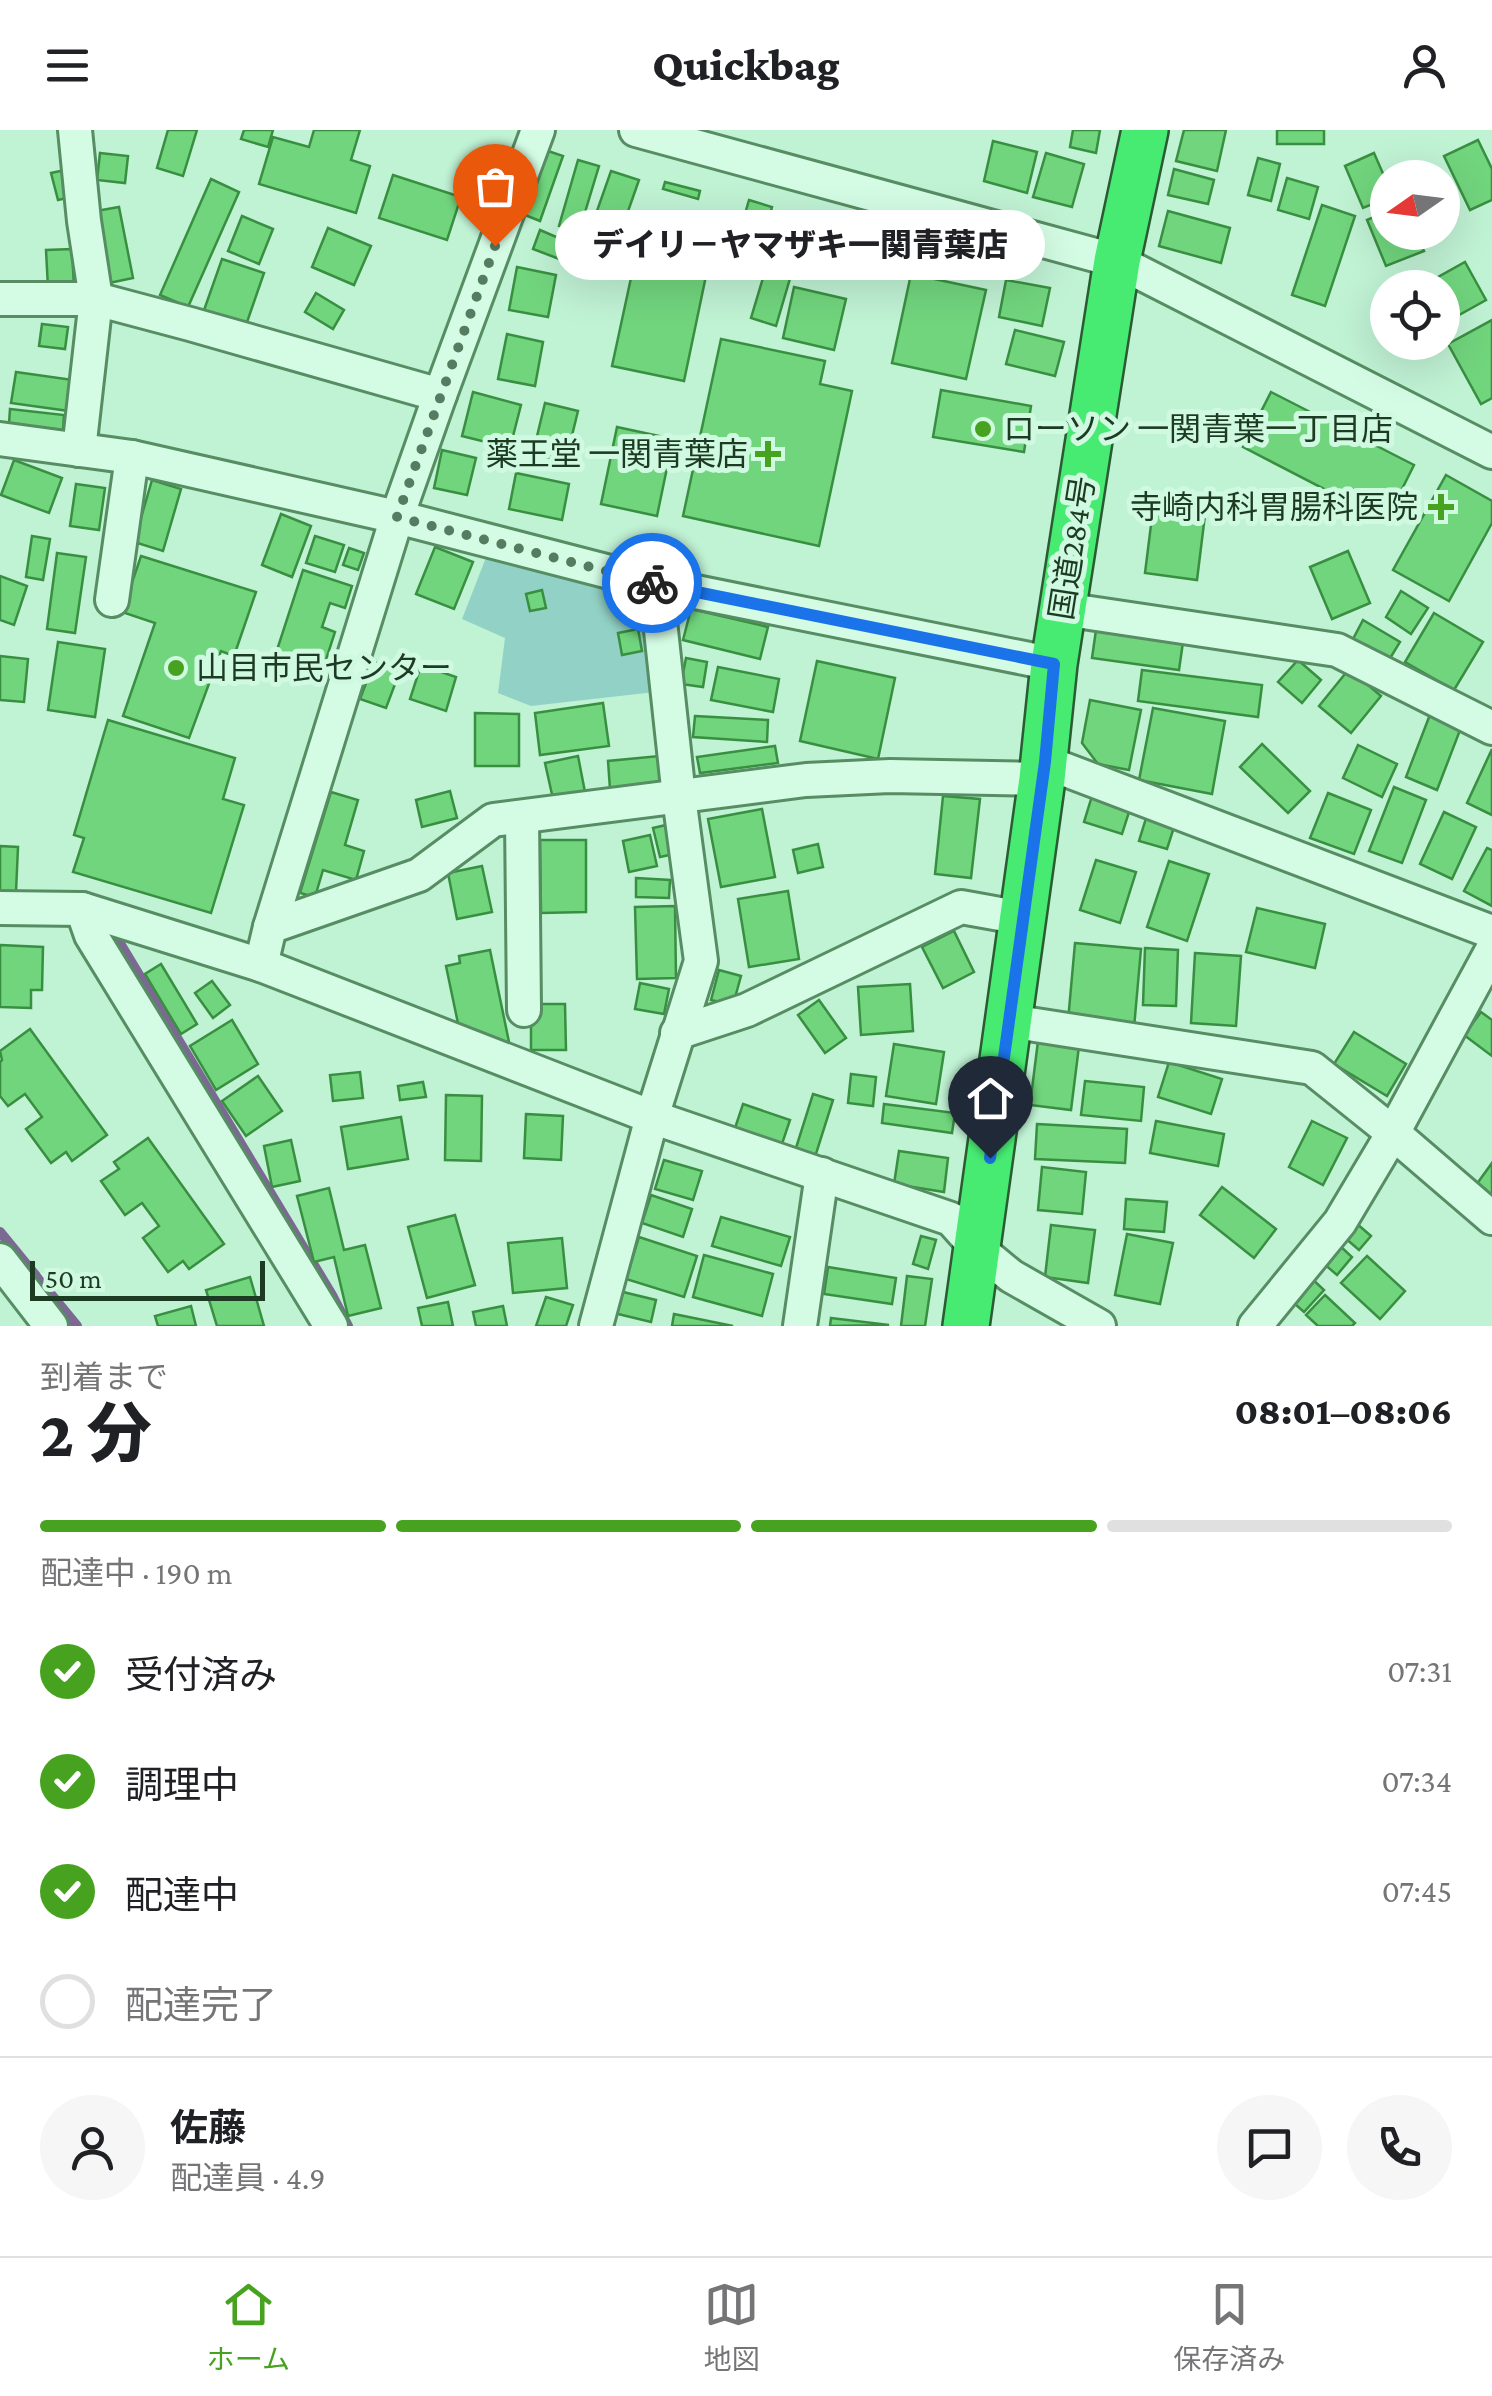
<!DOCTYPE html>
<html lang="ja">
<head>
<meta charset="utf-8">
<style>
  body { margin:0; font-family:"Crimson Pro","Noto Sans JP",serif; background:#f6f6f6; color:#202124; height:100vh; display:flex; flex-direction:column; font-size:38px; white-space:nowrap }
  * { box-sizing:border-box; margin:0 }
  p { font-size:32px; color:#757577 }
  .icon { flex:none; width:55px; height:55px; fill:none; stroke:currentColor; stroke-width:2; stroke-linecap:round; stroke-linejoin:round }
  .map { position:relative; height:1196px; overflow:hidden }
  .panel { display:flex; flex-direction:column; background:#fff; flex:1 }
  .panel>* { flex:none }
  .needle { width:65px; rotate:256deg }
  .fabs { position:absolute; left:1370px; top:30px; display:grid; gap:20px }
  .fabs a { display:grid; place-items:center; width:90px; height:90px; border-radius:50%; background:#fff; box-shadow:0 10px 40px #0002; font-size:50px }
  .scale { position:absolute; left:30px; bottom:25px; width:235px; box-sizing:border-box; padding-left:10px; border:5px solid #1c3b22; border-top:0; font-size:28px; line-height:35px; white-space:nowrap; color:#1c3b22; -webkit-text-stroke:8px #d0f9e1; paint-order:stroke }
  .pin { position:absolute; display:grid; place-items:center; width:85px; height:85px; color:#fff; margin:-102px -42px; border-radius:50% 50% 50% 0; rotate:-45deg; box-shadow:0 0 10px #0007 }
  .pin .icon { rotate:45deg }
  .courier { position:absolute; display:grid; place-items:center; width:100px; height:100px; margin:-50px; border:8px solid #1a73e8; border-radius:50%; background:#fff; color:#222; box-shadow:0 2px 12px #0007 }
  .bubble { position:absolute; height:70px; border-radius:35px; background:#fff; box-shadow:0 10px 40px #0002; font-size:32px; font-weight:800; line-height:70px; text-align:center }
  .headline em { font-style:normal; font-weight:800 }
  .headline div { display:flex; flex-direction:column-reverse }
  .headline { display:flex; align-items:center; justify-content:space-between; height:170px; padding:0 40px }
  h1 { font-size:65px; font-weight:800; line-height:75px }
  .bar { display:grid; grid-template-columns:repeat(4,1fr); gap:15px 10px; align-content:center; height:120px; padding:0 40px }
  .bar i { height:12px; border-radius:8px; background:#e0e0e0 }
  .bar .active { background:#47a31f }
  .bar p { grid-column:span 4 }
  .line { display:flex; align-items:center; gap:25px; padding:0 40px; border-top:2px solid #e0e0e0 }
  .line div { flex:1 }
  .round { display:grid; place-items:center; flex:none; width:105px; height:105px; border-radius:52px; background:#f6f6f6 }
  ol { padding:0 40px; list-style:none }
  li { display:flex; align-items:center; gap:30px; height:110px }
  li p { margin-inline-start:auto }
  li .icon { padding:10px; border-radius:50%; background:#47a31f; color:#fff; stroke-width:4 }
  li:last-child { color:#757577 }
  li i { width:55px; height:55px; border:5px solid #e0e0e0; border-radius:50% }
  header { display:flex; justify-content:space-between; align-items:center; height:130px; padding:0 40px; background:#fff; font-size:45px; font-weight:800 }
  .tabs { display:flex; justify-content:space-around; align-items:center; height:140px; border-top:2px solid #e0e0e0; background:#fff; font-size:28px; color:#757577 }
  .tabs a { display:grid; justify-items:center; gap:5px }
  .tabs .active { color:#47a31f }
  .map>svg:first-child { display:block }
</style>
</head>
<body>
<header><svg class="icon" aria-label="menu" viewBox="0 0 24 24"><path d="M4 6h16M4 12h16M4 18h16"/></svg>Quickbag<svg class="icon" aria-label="person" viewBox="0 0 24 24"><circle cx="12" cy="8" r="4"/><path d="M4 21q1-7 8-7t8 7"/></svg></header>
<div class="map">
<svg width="1492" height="1196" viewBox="0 0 1492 1196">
  <rect width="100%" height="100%" fill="#c0f2d4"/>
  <polygon fill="#92d2c6" points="487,425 636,460 645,479 655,562 531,576 498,563 505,508 462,489"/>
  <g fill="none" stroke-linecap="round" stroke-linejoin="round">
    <g stroke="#7c6993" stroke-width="10">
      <polyline points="118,810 332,1165 348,1196"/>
      <polyline points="0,1102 77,1196"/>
    </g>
  </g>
  <g fill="#71d57d" stroke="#398f41" stroke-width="2.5">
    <polygon points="168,0 197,0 183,46 157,38"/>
    <polygon points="244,0 273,0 268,17 241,9"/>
    <polygon points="314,0 360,0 351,30 370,36 356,83 259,54 273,7 309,17"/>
    <polygon points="1073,0 1100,0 1096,23 1070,17"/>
    <polygon points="1184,0 1226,0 1217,41 1176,31"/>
    <rect x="1277" y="0" width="47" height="14"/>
    <polygon points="1478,10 1492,39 1492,70 1470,80 1444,26"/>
    <polygon points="993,11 1037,22 1027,63 984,51"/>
    <polygon points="548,21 563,26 540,91 525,85"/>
    <polygon points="100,23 128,26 125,53 97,50"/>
    <polygon points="1046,23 1084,34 1072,77 1033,67"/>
    <polygon points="1374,23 1388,55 1388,68 1363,78 1345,36"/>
    <polygon points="1258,28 1280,34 1271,71 1248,65"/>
    <polygon points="578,30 599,36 579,102 559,96"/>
    <polygon points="1174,39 1214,50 1208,74 1168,65"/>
    <polygon points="65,40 71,67 58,70 51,43"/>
    <polygon points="611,41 639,50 606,144 578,135"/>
    <polygon points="393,45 461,67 447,110 379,88"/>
    <polygon points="1287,48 1318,57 1309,89 1278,80"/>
    <polygon points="211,49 239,62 188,177 160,165"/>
    <polygon points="665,52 700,61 698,69 663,59"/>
    <polygon points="749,70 772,77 766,100 742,94"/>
    <polygon points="1322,75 1355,86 1325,176 1292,165"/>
    <polygon points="119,77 133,148 109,153 96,81"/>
    <polygon points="1168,81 1230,98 1221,133 1159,116"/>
    <polygon points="1388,81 1388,102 1416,102 1424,121 1386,136 1367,90"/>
    <polygon points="645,83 716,98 684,251 612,236"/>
    <polygon points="785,84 798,88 789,120 776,117"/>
    <polygon points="242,86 273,99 259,134 228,121"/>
    <polygon points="328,98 371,116 354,155 312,137"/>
    <polygon points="540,100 568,112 562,130 533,119"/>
    <polygon points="743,102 762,106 754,140 735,136"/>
    <polygon points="72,119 74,157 48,158 46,120"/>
    <polygon points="222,129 264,143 245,198 203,183"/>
    <polygon points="1465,132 1486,170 1443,194 1442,158 1422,156"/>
    <polygon points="517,137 556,145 548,187 509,180"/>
    <polygon points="766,138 791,145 776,196 751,188"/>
    <polygon points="911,144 986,160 966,249 892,233"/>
    <polygon points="1006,150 1050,158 1042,196 999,187"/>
    <polygon points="794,157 846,169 834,220 783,208"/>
    <polygon points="316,163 344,180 333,199 305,182"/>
    <polygon points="1492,190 1492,268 1481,274 1448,214"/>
    <polygon points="42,194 68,197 65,219 39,216"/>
    <polygon points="1015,200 1064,212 1055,246 1006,234"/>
    <polygon points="507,204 543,212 535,256 498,249"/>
    <polygon points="721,209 825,231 820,254 852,261 819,416 683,386"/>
    <polygon points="16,242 73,250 69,281 11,273"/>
    <polygon points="941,260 1031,276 1024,322 933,307"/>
    <polygon points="473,262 521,275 510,318 462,306"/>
    <polygon points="1271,262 1414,335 1386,391 1243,317"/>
    <polygon points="545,273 578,281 565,334 532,327"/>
    <polygon points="10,279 64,285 63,300 9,294"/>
    <polygon points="617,297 673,309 657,386 601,374"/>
    <polygon points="442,320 476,328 467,365 434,358"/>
    <polygon points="14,330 62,348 49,383 1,365"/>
    <polygon points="516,343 569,354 562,390 509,379"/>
    <polygon points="1446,345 1492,371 1492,393 1449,471 1393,440"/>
    <polygon points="152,350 181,359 163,421 134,412"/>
    <polygon points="76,354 105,358 99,400 70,396"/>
    <polygon points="1154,371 1206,377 1197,450 1145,443"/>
    <polygon points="281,384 311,396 292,447 262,435"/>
    <polygon points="32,406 50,409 43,450 26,447"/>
    <polygon points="315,406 344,415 335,442 306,433"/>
    <polygon points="435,417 473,432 454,479 416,464"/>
    <polygon points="349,418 364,423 358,440 343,435"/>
    <polygon points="1348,421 1370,473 1332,489 1310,437"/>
    <polygon points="57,423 86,427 75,503 47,499"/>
    <polygon points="141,426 256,462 234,526 221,521 189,608 123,586 155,493 122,482"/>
    <polygon points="303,440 352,456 345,478 330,473 322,497 335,502 323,539 276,523"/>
    <polygon points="0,446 27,456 14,495 0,490"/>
    <polygon points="542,460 546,478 530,481 526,464"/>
    <polygon points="1401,461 1428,478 1411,504 1386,487"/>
    <polygon points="691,479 768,497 760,529 683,510"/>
    <polygon points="1434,483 1483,512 1454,560 1405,532"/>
    <polygon points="1363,490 1400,512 1389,530 1353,509"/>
    <polygon points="1097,493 1184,505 1179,540 1092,528"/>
    <polygon points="638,499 642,521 622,525 618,503"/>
    <polygon points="58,512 105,519 95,587 48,580"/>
    <polygon points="0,526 28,529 24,572 0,570"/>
    <polygon points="686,528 707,532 703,557 681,554"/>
    <polygon points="1298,530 1321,550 1302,573 1278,552"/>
    <polygon points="817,531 895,548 878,629 800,611"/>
    <polygon points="374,532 400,541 386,578 360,569"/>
    <polygon points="421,535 456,547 446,581 410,569"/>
    <polygon points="718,537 779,549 773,582 711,570"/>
    <polygon points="1349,539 1381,566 1351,603 1319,576"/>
    <polygon points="1142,540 1262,555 1258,587 1138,571"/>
    <polygon points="1090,570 1141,580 1129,640 1098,634 1082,613"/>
    <polygon points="603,573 609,616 540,625 535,583"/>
    <polygon points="1153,578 1225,591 1212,664 1139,650"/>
    <polygon points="1431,582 1462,595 1437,660 1406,647"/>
    <polygon points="475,583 519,584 519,636 475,636"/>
    <polygon points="695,586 768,590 767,612 693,607"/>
    <polygon points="108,590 235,628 223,669 244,675 211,783 73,742 84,708 74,705"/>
    <polygon points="1262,614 1310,661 1288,683 1240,637"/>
    <polygon points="1358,615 1397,634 1382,667 1343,648"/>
    <polygon points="775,616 778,633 700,643 697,627"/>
    <polygon points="1492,619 1492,685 1467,673"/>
    <polygon points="578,626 585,662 553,669 545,633"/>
    <polygon points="659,626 662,654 610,659 608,631"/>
    <polygon points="1394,657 1426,670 1402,733 1369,721"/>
    <polygon points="450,661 457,688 422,697 416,670"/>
    <polygon points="331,662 358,670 345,715 364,721 356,750 323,740 315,767 300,763"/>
    <polygon points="1328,663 1371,680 1354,724 1310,708"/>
    <polygon points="943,666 980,669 971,748 935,744"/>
    <polygon points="1092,666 1130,679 1122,704 1084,692"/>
    <polygon points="762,679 775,747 721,757 708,689"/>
    <polygon points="1444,682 1476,697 1452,749 1420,734"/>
    <polygon points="1147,685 1175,694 1167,719 1139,711"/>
    <polygon points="666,695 674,724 660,727 653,698"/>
    <polygon points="650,705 657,736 629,742 623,711"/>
    <polygon points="540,710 586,710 586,782 541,783"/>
    <polygon points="818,714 823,737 798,743 793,720"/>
    <polygon points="0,716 18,717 16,762 0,761"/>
    <polygon points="1487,718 1492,720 1492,776 1464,761"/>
    <polygon points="1096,730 1136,742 1120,793 1080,780"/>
    <polygon points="1169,731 1209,744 1187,811 1147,797"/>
    <polygon points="482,736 492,782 457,789 448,743"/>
    <polygon points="636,748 670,750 669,768 636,767"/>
    <polygon points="788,761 799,829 749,837 738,769"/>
    <polygon points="675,776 676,848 637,849 635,777"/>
    <polygon points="1257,778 1325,794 1315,838 1246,822"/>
    <polygon points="954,801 974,842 943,858 922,817"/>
    <polygon points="1075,813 1141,819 1134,898 1068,891"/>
    <polygon points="0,815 43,817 42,860 31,860 31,878 0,877"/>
    <polygon points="1145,818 1178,820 1176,876 1143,875"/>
    <polygon points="490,820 509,912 478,919 474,900 460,903 446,836 460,833 459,826"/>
    <polygon points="1195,823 1241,826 1236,896 1191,893"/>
    <polygon points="161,834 197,894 181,904 145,844"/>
    <polygon points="719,840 741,846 733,875 711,870"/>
    <polygon points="212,851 230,875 213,888 195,863"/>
    <polygon points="640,853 669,859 664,884 635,879"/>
    <polygon points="910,854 913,901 861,905 858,857"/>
    <polygon points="819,870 846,908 825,923 798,885"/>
    <polygon points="531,874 565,874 566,920 531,920"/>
    <polygon points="1481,882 1492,890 1492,926 1464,905"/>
    <polygon points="232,890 258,934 216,960 190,916"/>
    <polygon points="30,899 107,1005 72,1031 66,1022 51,1033 26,999 42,987 25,964 8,976 0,966 0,932 2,930 0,921"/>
    <polygon points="1354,902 1406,934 1387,966 1334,934"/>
    <polygon points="1038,911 1079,916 1071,980 1030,975"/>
    <polygon points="894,914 944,922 936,974 886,966"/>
    <polygon points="1169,932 1222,949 1211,984 1158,967"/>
    <polygon points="360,942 363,968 333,971 330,945"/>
    <polygon points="851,944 876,947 873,976 848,973"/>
    <polygon points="258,946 282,981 246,1006 222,971"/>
    <polygon points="1085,951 1144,957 1141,991 1081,985"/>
    <polygon points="423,952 426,967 400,970 398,956"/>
    <polygon points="813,964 833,970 815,1027 795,1021"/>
    <polygon points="446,965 482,966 481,1031 445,1030"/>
    <polygon points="743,974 790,990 780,1020 733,1004"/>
    <polygon points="884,974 955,983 952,1003 882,993"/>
    <polygon points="526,984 563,986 561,1030 524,1028"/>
    <polygon points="401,987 408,1029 348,1039 341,997"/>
    <polygon points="1156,991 1224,1004 1218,1036 1150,1023"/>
    <polygon points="1312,991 1347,1008 1323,1055 1289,1037"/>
    <polygon points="1037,994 1127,999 1125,1033 1035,1029"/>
    <polygon points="148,1008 224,1114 189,1139 183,1131 168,1142 143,1108 159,1096 142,1073 125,1085 101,1051 119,1039 114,1032"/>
    <polygon points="291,1010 300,1051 272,1057 264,1016"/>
    <polygon points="899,1021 948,1028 944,1062 894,1054"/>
    <polygon points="664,1030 702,1041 693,1070 655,1059"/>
    <polygon points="1492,1033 1492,1067 1476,1055"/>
    <polygon points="1042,1037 1086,1042 1082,1084 1038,1080"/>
    <polygon points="1222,1057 1276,1099 1254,1128 1200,1085"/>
    <polygon points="329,1058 344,1120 365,1115 381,1178 348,1186 334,1127 314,1132 297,1066"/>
    <polygon points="651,1065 692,1079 683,1107 642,1093"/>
    <polygon points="1126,1069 1167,1072 1164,1102 1124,1099"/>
    <polygon points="455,1085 475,1155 427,1168 408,1097"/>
    <polygon points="721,1087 790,1107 781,1136 712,1116"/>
    <polygon points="1356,1093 1371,1106 1359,1120 1344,1107"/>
    <polygon points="1051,1095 1095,1100 1088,1153 1045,1147"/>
    <polygon points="1127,1104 1173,1113 1160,1174 1115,1165"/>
    <polygon points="921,1106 936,1110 928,1139 913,1134"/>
    <polygon points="639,1107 697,1126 684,1167 626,1149"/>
    <polygon points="562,1108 567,1158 513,1163 508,1113"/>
    <polygon points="1339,1115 1352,1127 1337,1145 1323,1133"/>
    <polygon points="704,1125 773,1144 762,1186 693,1167"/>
    <polygon points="1367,1126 1405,1161 1380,1189 1341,1153"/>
    <polygon points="828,1137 896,1148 892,1174 824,1164"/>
    <polygon points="1308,1145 1324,1160 1304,1182 1287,1167"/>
    <polygon points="907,1146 932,1149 925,1196 901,1196"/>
    <polygon points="250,1147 264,1196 217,1196 206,1160"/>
    <polygon points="619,1161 656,1170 651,1192 614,1183"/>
    <polygon points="1325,1165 1355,1193 1352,1196 1318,1196 1306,1185"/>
    <polygon points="546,1167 573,1175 566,1196 536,1196"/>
    <polygon points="448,1172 453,1196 422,1196 418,1178"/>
    <polygon points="191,1176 196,1196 158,1196 155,1186"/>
    <polygon points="503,1176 507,1196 476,1196 473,1182"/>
    <polygon points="674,1184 733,1196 672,1196"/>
    <polygon points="831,1188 889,1195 830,1196"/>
  </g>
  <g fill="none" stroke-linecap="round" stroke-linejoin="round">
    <defs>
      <g id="minor">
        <polyline points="75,0 84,91 96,169 79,320"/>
        <polyline points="636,0 1117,131 1492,322"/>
        <polyline points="0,169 96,169 190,194 440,265"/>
        <polyline points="0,309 132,327 397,387 656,454 1054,534"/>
        <polyline points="112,470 132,327"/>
        <polyline points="1063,479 1337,520 1492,598"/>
        <polyline points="1045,632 1492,802"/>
        <polyline points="522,687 524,880"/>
        <polyline points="0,778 82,779 261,835 652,987 951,1089 976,1117 1011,1146 1099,1196"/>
        <polyline points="82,779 91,805 331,1196"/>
        <polyline points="270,797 419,745 493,690 806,650 890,646 1042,649"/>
        <polyline points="261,835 270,797 397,387 440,265 538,0"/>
        <polyline points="1010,891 1312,938 1393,1003 1492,1088"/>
        <polyline points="677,903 747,880 961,777 1022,788"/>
        <polyline points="0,1130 51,1196"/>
        <polyline points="596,1196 652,987 701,831 679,667 656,454"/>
        <polyline points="800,1196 822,1044"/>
        <polyline points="1255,1196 1340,1092 1393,1003 1492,820"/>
      </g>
      <polyline id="highway" points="966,1196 1042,649 1054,534 1117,131 1145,0"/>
    </defs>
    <use href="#minor" stroke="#568d63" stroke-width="38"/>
    <use href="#highway" stroke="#2a5b33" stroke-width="50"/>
    <use href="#minor" stroke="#d4fce4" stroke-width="32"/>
    <use href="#highway" stroke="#47eb72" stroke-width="45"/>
  </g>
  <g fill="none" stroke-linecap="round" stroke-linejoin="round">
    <polyline stroke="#557b60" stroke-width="10" stroke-dasharray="0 18" points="495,116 397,387 652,453"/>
    <polyline stroke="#1a73e8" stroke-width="12" points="652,453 1054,534 1045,632 990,1028"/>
  </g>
  <g fill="#47a31f" stroke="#d0f9e1" stroke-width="4">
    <circle cx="983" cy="299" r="10"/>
    <path d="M763 309h10v10h10v10h-10v10h-10v-10h-10v-10h10z"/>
    <path d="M1436 362h10v10h10v10h-10v10h-10v-10h-10v-10h10z"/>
    <circle cx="176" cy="538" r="10"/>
  </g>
  <g text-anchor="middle" stroke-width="10" stroke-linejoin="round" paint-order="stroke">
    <g font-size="32" fill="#1c3b22" stroke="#d0f9e1" text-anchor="start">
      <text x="1003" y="310">ローソン 一関青葉一丁目店</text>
      <text x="748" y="335" text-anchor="end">薬王堂 一関青葉店</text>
      <text x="1418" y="388" text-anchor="end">寺崎内科胃腸科医院</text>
      <text x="196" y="549">山目市民センター</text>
    </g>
    <g font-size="32" fill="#1c3b22" stroke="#d0f9e1">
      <text transform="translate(1072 418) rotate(-81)" y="11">国道284号</text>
    </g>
  </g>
</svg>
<div class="fabs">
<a><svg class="needle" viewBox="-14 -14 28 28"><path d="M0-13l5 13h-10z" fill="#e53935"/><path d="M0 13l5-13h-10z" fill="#757577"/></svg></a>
<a><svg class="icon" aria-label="locate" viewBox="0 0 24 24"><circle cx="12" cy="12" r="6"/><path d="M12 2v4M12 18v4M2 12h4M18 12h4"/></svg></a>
</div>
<div class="scale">50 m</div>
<div class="pin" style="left:495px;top:116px;background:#ea580c"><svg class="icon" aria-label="bag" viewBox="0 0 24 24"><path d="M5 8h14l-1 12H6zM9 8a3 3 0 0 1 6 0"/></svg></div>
<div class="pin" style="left:990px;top:1028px;background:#1f2937"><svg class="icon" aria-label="home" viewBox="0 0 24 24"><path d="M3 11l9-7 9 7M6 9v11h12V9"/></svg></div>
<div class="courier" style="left:652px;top:453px"><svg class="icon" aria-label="bike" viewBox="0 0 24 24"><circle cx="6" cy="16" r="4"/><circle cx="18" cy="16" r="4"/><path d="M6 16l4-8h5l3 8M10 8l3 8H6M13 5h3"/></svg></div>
<div class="bubble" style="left:555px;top:80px;width:490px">デイリ－ヤマザキ一関青葉店</div>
</div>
<section class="panel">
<div class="headline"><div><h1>2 分</h1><p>到着まで</p></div><em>08:01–08:06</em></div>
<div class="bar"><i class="active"></i><i class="active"></i><i class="active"></i><i></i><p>配達中 · 190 m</p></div>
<ol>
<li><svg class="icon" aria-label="check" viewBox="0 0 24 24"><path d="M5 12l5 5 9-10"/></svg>受付済み<p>07:31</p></li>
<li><svg class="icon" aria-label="check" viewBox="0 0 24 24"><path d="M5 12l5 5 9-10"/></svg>調理中<p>07:34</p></li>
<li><svg class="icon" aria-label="check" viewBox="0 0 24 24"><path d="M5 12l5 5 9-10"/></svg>配達中<p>07:45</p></li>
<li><i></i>配達完了</li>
</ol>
<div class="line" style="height:180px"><a class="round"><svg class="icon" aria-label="person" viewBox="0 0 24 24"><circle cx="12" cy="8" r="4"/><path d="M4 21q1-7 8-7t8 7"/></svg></a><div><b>佐藤</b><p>配達員 · 4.9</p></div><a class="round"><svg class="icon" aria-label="chat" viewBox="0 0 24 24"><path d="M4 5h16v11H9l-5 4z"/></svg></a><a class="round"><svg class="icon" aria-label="phone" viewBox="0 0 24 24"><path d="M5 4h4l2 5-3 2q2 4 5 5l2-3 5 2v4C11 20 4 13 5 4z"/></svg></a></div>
</section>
<nav class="tabs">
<a class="active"><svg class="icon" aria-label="home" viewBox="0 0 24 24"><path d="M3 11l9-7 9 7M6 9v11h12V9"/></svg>ホーム</a>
<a><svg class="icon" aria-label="map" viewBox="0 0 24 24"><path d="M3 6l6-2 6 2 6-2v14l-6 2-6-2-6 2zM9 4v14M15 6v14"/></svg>地図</a>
<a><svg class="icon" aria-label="saved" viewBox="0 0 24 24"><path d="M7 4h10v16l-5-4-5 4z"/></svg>保存済み</a>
</nav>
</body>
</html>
